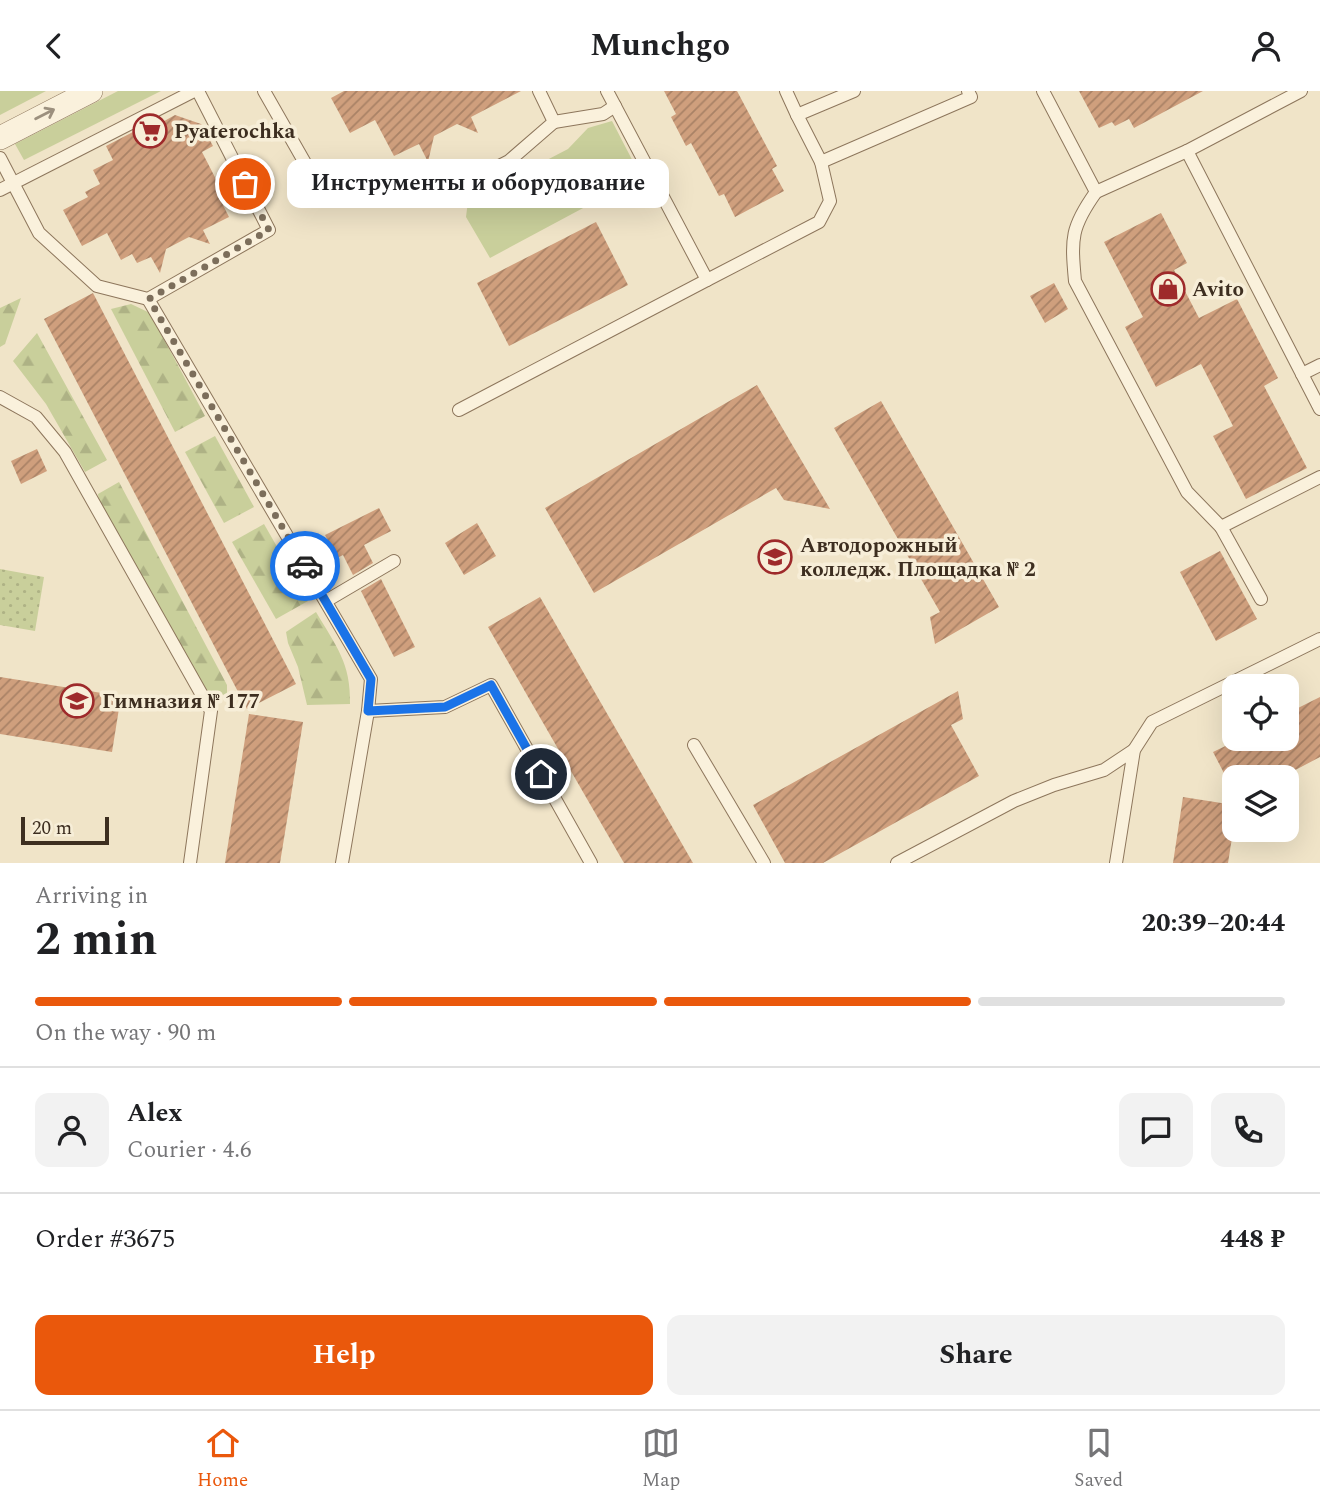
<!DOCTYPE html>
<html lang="en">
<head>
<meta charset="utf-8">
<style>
  body { margin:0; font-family:Spectral,serif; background:#f2f2f2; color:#202124; height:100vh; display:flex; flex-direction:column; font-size:26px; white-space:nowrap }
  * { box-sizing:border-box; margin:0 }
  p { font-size:23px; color:#757577 }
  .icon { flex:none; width:38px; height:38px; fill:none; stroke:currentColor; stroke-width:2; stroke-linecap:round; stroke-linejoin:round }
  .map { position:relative; height:772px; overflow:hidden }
  .drawer { display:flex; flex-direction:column; background:#fff; flex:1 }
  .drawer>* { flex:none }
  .controls { position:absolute; left:1222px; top:583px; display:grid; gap:14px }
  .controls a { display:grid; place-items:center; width:77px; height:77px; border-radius:14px; background:#fff; box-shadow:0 7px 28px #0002; font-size:35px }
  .scale { position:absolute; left:21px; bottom:18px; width:88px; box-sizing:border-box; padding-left:7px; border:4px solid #3d2e20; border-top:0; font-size:19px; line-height:24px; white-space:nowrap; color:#3d2e20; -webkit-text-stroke:5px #f7eed8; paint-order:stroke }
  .pin { position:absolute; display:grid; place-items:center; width:60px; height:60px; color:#fff; margin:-30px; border:4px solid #fff; border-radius:50%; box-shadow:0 2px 7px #0007 }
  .courier { position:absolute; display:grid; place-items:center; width:70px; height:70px; margin:-35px; border:5px solid #1a73e8; border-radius:50%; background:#fff; color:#222; box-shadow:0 2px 9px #0007 }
  .bubble { position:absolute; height:49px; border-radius:14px; background:#fff; box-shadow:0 7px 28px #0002; font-size:23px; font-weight:700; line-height:49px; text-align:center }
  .head em { font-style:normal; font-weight:700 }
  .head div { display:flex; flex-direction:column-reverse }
  .head { display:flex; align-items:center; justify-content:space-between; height:119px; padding:0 35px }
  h1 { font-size:46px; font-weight:700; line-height:52px }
  .bar { display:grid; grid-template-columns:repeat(4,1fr); gap:10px 7px; align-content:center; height:84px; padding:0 35px }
  .bar i { height:9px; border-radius:5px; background:#e0e0e0 }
  .bar .selected { background:#ea580c }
  .bar p { grid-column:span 4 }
  .line { display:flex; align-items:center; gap:18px; padding:0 35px; border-top:2px solid #e0e0e0 }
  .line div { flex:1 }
  .round { display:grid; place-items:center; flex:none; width:74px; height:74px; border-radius:14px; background:#f2f2f2 }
  .primary-button { display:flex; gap:14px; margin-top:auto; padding:14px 35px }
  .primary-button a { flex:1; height:80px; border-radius:14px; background:#ea580c; color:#fff; font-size:28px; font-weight:700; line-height:80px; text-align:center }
  .primary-button a+a { background:#f2f2f2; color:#202124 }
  header { display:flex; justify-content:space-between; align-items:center; height:91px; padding:0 35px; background:#fff; font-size:32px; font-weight:700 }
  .menu { display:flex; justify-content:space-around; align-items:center; height:98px; border-top:2px solid #e0e0e0; background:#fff; font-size:19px; color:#757577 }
  .menu a { display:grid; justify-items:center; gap:4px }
  .menu .selected { color:#ea580c }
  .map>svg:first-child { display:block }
</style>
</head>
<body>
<header><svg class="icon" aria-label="back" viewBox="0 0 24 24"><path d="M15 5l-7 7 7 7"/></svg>Munchgo<svg class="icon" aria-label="person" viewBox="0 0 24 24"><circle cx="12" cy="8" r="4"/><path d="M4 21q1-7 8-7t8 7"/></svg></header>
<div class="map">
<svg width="1320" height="772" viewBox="0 0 1320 772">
  <defs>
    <pattern id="forest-firs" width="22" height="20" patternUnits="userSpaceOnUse" patternTransform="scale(1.75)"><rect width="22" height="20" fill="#c9cf9b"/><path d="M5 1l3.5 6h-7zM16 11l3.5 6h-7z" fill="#aeb285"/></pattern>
    <pattern id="park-dots" width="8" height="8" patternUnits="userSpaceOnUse" patternTransform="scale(1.75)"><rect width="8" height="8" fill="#c9cf9b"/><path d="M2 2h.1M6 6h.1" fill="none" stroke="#aeb285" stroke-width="1.8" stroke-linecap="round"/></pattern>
    <pattern id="building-hatch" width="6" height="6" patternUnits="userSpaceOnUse" patternTransform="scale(1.75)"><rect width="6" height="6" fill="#cf9f7d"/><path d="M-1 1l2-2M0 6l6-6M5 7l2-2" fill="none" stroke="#a98266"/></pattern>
  </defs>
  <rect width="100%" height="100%" fill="#f0e4c8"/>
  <g fill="#c9cf9b">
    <polygon points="0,0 46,0 0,24"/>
    <polygon points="118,0 161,0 24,69 15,53"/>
    <polygon points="612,30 641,86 490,167 466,126 468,110 568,58 588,37"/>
  </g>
  <g fill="url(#forest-firs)">
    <polygon points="21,207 5,253 0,256 0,217"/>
    <polygon points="131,213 150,222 205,325 175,341 111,218"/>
    <polygon points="37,242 107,369 85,381 46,313 13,270"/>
    <polygon points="215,345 254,416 224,432 185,361"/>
    <polygon points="119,391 227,594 227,603 211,606 203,600 99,411 98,403"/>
    <polygon points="264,433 308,510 276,528 232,451"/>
    <path d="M 316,521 C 336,555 351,572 350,613 L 307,614 L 298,576 L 288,552 L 286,541 Z"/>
  </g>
  <polygon fill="url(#park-dots)" points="0,478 44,486 35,540 0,534"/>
  <g fill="url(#building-hatch)">
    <polygon points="344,0 521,0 471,26 478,42 457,33 434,45 428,71 419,53 394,65 375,29 350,42 331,7"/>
    <polygon points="664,0 737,0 777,75 772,78 784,100 735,126 724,103 719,105 691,52 686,55 671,26 676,23"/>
    <polygon points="1079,0 1203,0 1134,37 1129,28 1115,35 1112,31 1099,37"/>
    <polygon points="175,24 201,33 213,55 202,61 220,96 217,102 229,126 203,139 210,153 189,146 166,158 160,182 151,166 137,172 132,163 121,169 107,142 82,155 63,119 88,106 85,101 100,93 93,79 113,69 106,55 156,29 159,33"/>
    <polygon points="1161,122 1187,172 1174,179 1199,227 1237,208 1278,287 1264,295 1307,377 1246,408 1213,345 1233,335 1201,273 1156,296 1125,236 1143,226 1104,151"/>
    <polygon points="596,131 628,194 509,255 477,192"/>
    <polygon points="1054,192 1068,218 1045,232 1030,205"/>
    <polygon points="93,202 296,593 247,618 44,228"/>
    <polygon points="757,294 830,418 784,409 776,397 594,502 545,417"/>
    <polygon points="881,310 999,516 935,553 930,526 940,521 834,337"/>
    <polygon points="37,358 47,380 21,393 11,370"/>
    <polygon points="379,417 391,440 364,454 373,472 353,484 343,464 337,467 325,444"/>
    <polygon points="477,432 496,465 464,484 445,452"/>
    <polygon points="1220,460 1257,528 1216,550 1180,481"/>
    <polygon points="381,488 415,556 394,566 361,500"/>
    <polygon points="540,506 693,772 624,772 527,604 488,536"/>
    <polygon points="0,586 121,605 112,661 0,643"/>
    <polygon points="958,600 963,628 951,634 979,685 823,772 785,772 753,714"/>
    <polygon points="1320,606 1320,666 1282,686 1226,686 1213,661 1240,648 1286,648 1286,623"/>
    <polygon points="249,623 303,631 280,772 225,772"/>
    <polygon points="1183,706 1234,714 1234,734 1228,772 1173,772"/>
  </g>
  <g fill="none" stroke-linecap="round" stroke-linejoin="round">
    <defs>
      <g id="service">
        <polyline points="264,0 325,107 379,108 440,105 509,70 554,31 539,0"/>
        <polyline points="607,0 707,189 819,131 830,110 821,71 797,24 854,0"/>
        <polyline points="786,0 797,24"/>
        <polyline points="1043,0 1096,101 1187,60 1301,0"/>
        <polyline points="554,31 603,23 615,15"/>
        <polyline points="1187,60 1320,318"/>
        <polyline points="0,67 39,142 97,195 148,208 269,139 198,0"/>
        <polyline points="821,71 971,6 968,0"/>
        <polyline points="0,99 194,0"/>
        <path d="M 1096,101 C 1071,136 1071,147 1075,190 L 1187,401 L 1221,436"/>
        <polyline points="148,208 371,588 368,620 342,772"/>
        <polyline points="1302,283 1320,274"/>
        <polyline points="0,306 36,326 65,361 211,620 190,772"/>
        <polyline points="459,319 707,189"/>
        <polyline points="1261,508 1221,436 1320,386"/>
        <polyline points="326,510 394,470"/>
        <polyline points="368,620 445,616 491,594 591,772"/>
        <polyline points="694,654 764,772"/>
        <polyline points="897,772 1014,710 1054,694 1104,679 1134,659"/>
        <polyline points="1116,772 1134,659 1152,631 1320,548"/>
      </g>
      <polyline id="minor" points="0,47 91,0"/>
    </defs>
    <use href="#service" stroke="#8d765c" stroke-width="14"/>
    <use href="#minor" stroke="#8d765c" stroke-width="24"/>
    <use href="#service" stroke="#faf1dc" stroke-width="12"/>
    <use href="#minor" stroke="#faf1dc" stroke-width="23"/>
  </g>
  <defs><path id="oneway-shaft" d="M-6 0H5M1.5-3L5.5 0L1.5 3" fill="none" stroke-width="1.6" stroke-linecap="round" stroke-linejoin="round" transform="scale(1.75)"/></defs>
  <use stroke="#9c907e" href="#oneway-shaft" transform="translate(45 23) rotate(-27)"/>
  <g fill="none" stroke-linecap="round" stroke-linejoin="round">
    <polyline stroke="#7c6e5b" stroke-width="7" stroke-dasharray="0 12.6" points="245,93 269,139 149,208 305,475"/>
    <polyline stroke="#1a73e8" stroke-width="9" points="305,475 371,588 368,620 445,616 491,594 541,683"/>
  </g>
  <defs>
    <symbol id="supermarket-ring" viewBox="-11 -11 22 22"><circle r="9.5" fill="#f7eed8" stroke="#9e2a2b" stroke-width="1.5"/><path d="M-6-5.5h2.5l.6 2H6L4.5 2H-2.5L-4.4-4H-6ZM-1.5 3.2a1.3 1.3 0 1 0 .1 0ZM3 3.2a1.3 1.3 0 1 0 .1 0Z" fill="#9e2a2b"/></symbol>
    <symbol id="shop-ring" viewBox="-11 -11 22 22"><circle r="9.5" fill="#f7eed8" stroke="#9e2a2b" stroke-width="1.5"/><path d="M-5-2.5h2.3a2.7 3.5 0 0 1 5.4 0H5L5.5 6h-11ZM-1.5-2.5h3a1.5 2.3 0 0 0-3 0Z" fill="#9e2a2b"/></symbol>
    <symbol id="university-ring" viewBox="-11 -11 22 22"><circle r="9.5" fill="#f7eed8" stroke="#9e2a2b" stroke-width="1.5"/><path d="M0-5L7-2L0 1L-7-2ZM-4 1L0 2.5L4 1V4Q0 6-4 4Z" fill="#9e2a2b"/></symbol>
    <symbol id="school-ring" viewBox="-11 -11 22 22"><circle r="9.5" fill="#f7eed8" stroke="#9e2a2b" stroke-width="1.5"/><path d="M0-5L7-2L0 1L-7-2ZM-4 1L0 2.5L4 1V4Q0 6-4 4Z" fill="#9e2a2b"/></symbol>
  </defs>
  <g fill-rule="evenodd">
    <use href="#supermarket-ring" x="131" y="21" width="38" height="38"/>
    <use href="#shop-ring" x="1149" y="179" width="38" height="38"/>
    <use href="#university-ring" x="756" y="447" width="38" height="38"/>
    <use href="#school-ring" x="58" y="591" width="38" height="38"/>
  </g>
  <g text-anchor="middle" stroke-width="7" stroke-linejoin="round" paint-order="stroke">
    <g font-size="21" font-weight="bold" fill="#3d2e20" stroke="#f7eed8" text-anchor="start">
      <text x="174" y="47">Pyaterochka</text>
      <text x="1192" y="205">Avito</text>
      <text x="800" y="461">Автодорожный<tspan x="800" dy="24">колледж. Площадка № 2</tspan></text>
      <text x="102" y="617">Гимназия № 177</text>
    </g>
  </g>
</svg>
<div class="controls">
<a><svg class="icon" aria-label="locate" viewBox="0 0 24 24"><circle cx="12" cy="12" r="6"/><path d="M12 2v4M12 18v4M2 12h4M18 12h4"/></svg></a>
<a><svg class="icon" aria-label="layers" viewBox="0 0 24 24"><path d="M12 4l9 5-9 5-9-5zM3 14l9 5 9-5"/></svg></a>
</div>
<div class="scale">20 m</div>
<div class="pin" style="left:245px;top:93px;background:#ea580c"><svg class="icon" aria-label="bag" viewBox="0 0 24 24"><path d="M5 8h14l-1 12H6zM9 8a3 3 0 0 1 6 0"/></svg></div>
<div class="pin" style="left:541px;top:683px;background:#1f2937"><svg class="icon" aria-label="home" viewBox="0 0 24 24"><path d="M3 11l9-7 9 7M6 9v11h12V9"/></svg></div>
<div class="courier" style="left:305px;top:475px"><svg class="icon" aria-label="car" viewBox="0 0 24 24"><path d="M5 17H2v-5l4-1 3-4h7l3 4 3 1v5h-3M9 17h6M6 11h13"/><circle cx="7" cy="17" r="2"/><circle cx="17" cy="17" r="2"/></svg></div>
<div class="bubble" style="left:287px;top:68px;width:382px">Инструменты и оборудование</div>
</div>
<section class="drawer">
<div class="head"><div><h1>2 min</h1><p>Arriving in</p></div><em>20:39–20:44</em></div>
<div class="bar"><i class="selected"></i><i class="selected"></i><i class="selected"></i><i></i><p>On the way · 90 m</p></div>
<div class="line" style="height:126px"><a class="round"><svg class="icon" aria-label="person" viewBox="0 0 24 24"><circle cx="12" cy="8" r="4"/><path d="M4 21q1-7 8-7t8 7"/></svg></a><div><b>Alex</b><p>Courier · 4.6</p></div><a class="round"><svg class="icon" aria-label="chat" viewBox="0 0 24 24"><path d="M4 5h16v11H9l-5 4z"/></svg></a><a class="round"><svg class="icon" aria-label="phone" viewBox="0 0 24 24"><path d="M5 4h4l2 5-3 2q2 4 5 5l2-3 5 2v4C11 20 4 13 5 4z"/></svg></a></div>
<div class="line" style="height:91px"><div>Order #3675</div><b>448 ₽</b></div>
<div class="primary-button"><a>Help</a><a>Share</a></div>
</section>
<nav class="menu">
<a class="selected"><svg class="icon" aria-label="home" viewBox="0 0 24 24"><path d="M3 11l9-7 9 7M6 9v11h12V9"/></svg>Home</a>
<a><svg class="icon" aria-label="map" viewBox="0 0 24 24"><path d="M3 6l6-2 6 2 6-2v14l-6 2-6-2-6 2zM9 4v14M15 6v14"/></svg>Map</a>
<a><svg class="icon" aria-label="saved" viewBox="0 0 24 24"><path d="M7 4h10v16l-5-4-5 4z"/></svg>Saved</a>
</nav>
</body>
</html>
